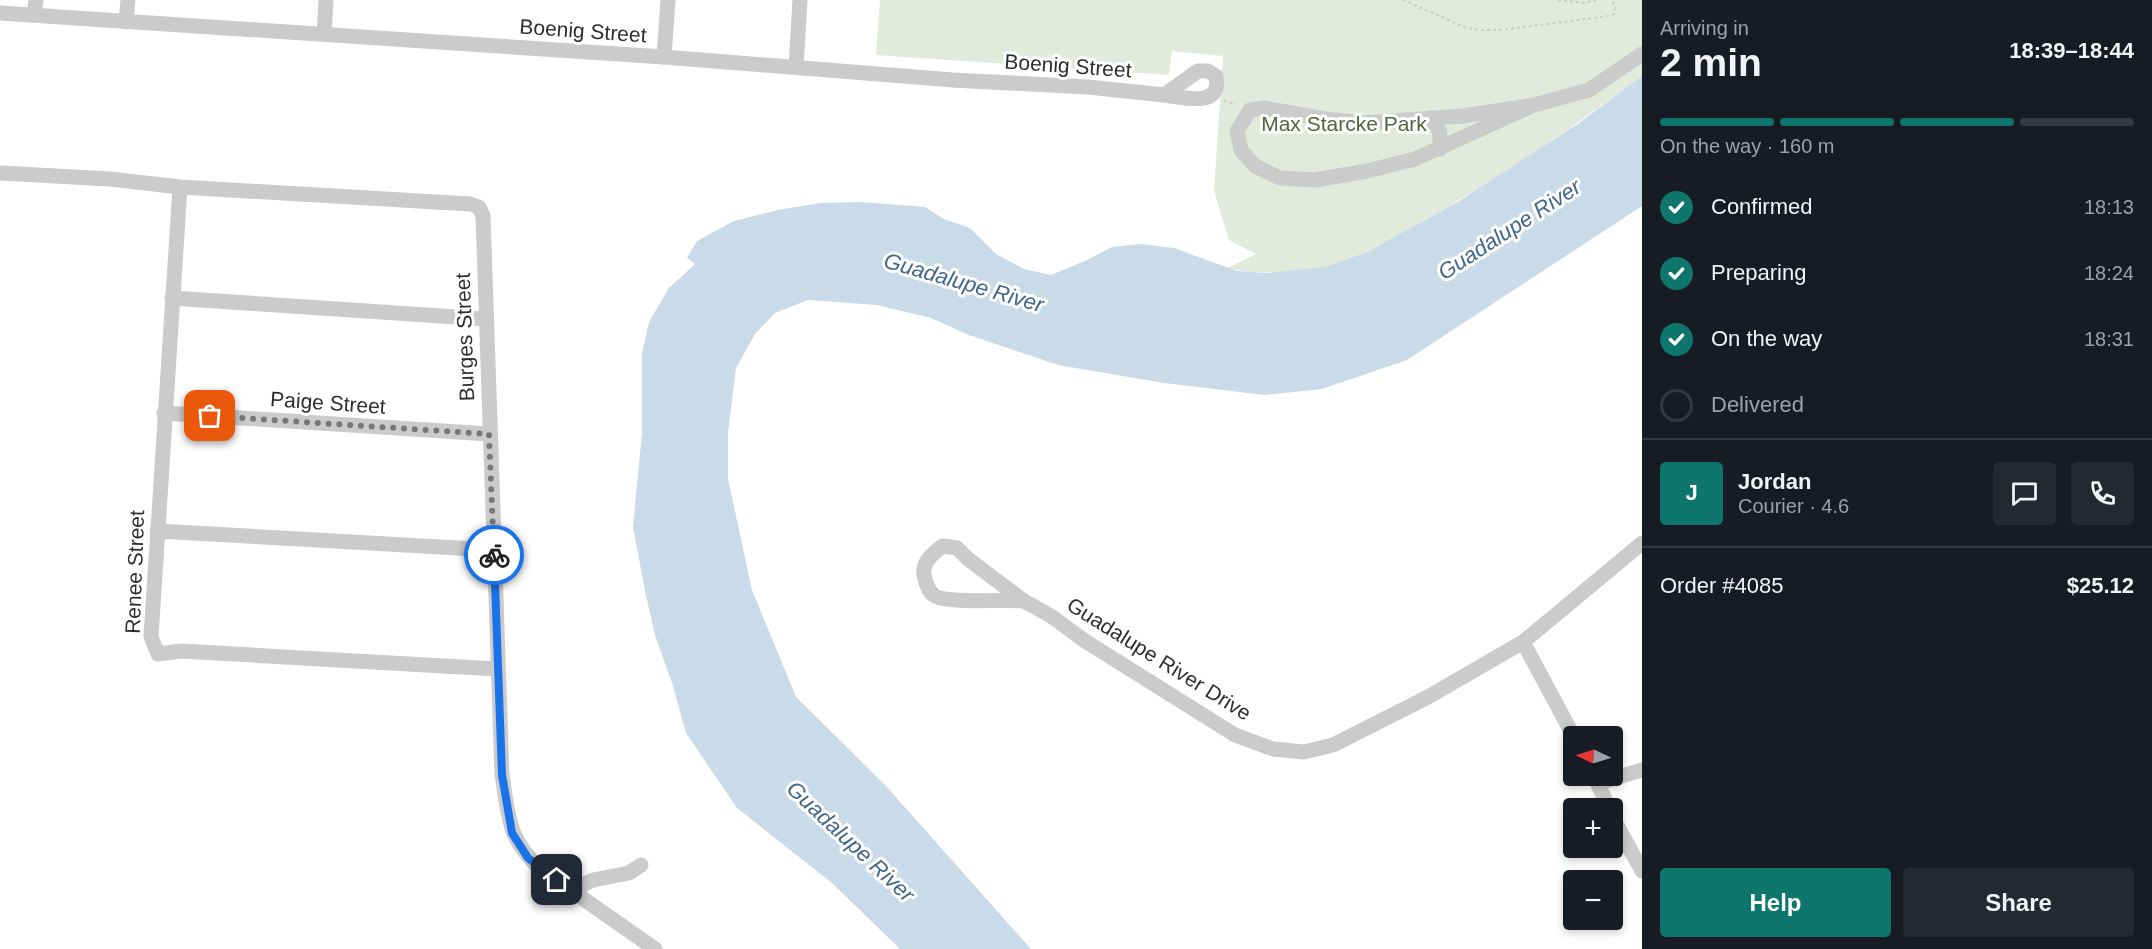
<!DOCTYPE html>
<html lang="en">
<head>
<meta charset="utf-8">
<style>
  body { margin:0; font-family:Helvetica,sans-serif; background:#242831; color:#f1f3f6; height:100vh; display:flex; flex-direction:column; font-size:22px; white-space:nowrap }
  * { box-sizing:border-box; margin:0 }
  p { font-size:20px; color:#9ea1a6 }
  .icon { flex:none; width:33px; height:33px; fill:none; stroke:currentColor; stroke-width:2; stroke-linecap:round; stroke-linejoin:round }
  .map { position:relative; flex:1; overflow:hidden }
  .panel { display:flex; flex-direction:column; background:#171b24; width:510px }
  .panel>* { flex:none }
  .needle { width:39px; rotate:274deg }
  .fabs { position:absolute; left:1563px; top:726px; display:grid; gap:12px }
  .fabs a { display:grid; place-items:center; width:60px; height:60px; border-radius:6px; background:#171b24; box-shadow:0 3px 9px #0003; font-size:30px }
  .pin { position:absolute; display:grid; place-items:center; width:51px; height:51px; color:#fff; margin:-26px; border-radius:12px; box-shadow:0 3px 9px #0006 }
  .courier { position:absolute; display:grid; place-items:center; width:60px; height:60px; margin:-30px; border:4px solid #1a73e8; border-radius:50%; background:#fff; color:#222; box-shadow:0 2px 8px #0007 }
  .summary em { font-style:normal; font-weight:800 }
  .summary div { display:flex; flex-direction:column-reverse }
  .summary { display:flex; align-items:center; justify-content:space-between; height:102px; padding:0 18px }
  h1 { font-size:39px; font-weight:800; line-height:45px }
  .bar { display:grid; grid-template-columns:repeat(4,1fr); gap:9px 6px; align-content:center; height:72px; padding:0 18px }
  .bar i { height:8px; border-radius:4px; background:#363941 }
  .bar .active { background:#0f766e }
  .bar p { grid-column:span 4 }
  .line { display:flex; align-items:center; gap:15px; padding:0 18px; border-top:2px solid #363941 }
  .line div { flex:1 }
  .round { display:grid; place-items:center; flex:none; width:63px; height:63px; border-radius:6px; background:#242831 }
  ol { padding:0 18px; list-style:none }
  li { display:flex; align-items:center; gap:18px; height:66px }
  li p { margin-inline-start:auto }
  li .icon { padding:6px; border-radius:50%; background:#0f766e; color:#fff; stroke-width:4 }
  li:last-child { color:#9ea1a6 }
  li i { width:33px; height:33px; border:3px solid #363941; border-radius:50% }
  .action { display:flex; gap:12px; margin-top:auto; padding:12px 18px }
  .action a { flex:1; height:69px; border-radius:6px; background:#0f766e; color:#fff; font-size:24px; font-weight:800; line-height:69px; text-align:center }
  .action a+a { background:#242831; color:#f1f3f6 }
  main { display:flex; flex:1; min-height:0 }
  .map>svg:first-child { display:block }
</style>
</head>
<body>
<main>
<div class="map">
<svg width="1642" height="949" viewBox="0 0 1642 949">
  <rect width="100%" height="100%" fill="#fff"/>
  <path fill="#e2eadc" d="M 880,0 L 1642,0 L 1642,76 C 1571,129 1498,179 1421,222 C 1391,239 1361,258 1327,267 C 1300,273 1253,275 1227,268 L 1256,254 L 1229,240 L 1214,191 L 1223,56 L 1172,51 L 1169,75 L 876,55 Z"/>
  <polygon fill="#c9dae9" points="1642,76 1642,206 1407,360 1322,389 1265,395 1164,383 1058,365 969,335 931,318 877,305 808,300 775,313 755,334 736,368 728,433 728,479 752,590 796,697 886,786 1031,949 900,949 832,883 737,808 686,733 672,683 655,635 645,591 633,527 642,433 642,354 649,322 669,288 695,264 687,258 697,241 734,221 778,210 820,203 861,202 925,207 944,219 970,228 996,254 1024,269 1051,275 1087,260 1112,247 1141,244 1174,248 1237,271 1267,273 1326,267 1367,252 1459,201 1579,123"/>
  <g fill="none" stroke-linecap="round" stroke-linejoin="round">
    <g stroke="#cbcbcb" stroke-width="2" stroke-dasharray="3 3" stroke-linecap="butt">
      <polyline points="1403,0 1467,28 1480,30 1501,30 1608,16 1614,14 1615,8 1612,0"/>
      <polyline points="1558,0 1585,3 1596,0"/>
      <polyline points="1224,101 1236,104"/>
    </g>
    <g stroke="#cbcbcb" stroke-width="15">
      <polyline points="0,13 664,57 953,80 1088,87 1164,95"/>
      <polyline points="34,15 36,0"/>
      <polyline points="126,22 128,0"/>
      <polyline points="324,34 326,0"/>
      <polyline points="664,57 668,0"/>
      <polyline points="796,67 800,0"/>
      <path d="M 1198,71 L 1208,71 L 1216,76 C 1222,109 1184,97 1164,95 Z"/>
      <polyline points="1534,105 1415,159 1367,171 1315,180 1280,178 1255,166 1241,150 1237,131 1250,110 1264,108 1325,119 1364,123 1463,116 1534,105 1589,90 1642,54"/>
      <polyline points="1431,118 1440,132 1440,149"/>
      <path d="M 0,173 L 110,179 L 180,187 L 470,204 L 479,207 L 483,216 L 502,775 C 509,817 507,840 542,870 L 655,949"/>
      <polyline points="180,187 151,637 158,654 181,651 497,669"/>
      <polyline points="172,298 486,319"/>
      <polyline points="164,413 489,434"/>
      <polyline points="157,531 494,550"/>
      <path d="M 943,546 L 957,548 L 968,559 L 1024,601 C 1003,599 950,604 935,596 C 928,592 926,583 924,575 C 922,562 933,553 943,546 Z"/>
      <polyline points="1024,601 1051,616 1085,641 1235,735 1273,749 1304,752 1333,745 1428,697 1523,642 1642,543"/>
      <polyline points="1523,642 1574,737"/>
      <polyline points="1594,776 1609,808"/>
      <polyline points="1598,783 1642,770"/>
      <polyline points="1612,816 1642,871"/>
      <polyline points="572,890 593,880 629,873 641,865"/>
    </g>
  </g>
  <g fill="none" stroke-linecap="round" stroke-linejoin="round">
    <polyline stroke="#777" stroke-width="6" stroke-dasharray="0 10.8" points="210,416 489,434 494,555"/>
    <polyline stroke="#1a73e8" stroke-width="8" points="494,555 502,775 512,833 528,858 557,880"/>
  </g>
  <g text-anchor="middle" stroke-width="6" stroke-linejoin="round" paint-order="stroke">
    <g font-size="21" fill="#2e2e2e" stroke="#fff">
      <text transform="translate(583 31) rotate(4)" y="7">Boenig Street</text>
      <text transform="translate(1068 66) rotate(4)" y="7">Boenig Street</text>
      <text transform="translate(465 337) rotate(-92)" y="7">Burges Street</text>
      <text transform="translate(328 403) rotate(4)" y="7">Paige Street</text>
      <text transform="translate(135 572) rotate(-88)" y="7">Renee Street</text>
      <text transform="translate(1159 659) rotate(32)" y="7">Guadalupe River Drive</text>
    </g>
    <g font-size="21" fill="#4d673e" stroke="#fff">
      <text x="1344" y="131">Max Starcke Park</text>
    </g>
    <g font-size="22" font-style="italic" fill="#40678b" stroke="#fff">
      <text transform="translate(1509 229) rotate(-33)" y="8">Guadalupe River</text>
      <text transform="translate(964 282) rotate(16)" y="8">Guadalupe River</text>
      <text transform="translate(851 841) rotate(43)" y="8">Guadalupe River</text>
    </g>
  </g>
</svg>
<div class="fabs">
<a><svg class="needle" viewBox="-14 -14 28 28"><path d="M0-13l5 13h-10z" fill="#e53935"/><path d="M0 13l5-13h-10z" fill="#9ea1a6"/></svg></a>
<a>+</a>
<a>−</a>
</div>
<div class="pin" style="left:210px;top:416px;background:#ea580c"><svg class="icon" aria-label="bag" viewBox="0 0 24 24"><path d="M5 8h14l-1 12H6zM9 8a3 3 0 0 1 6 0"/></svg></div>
<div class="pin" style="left:557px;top:880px;background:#1f2937"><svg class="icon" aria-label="home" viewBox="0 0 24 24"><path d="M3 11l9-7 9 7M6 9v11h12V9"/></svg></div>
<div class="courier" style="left:494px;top:555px"><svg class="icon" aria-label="bike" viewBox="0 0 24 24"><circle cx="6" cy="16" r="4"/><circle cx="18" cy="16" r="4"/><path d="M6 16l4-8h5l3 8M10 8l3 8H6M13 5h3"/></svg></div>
</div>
<section class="panel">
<div class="summary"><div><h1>2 min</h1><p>Arriving in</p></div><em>18:39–18:44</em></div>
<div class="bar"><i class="active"></i><i class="active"></i><i class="active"></i><i></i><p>On the way · 160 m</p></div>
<ol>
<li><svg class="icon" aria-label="check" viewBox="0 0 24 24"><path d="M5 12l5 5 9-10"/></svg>Confirmed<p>18:13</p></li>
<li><svg class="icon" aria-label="check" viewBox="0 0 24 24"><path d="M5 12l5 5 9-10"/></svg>Preparing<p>18:24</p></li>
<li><svg class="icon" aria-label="check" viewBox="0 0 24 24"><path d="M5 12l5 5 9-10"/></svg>On the way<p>18:31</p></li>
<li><i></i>Delivered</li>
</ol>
<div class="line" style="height:108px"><b class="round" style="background:#0f766e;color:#fff">J</b><div><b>Jordan</b><p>Courier · 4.6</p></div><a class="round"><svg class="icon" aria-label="chat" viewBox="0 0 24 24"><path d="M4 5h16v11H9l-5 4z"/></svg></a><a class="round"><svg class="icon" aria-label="phone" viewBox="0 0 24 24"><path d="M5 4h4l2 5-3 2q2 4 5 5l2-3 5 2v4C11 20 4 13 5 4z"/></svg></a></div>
<div class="line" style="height:78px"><div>Order #4085</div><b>$25.12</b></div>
<div class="action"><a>Help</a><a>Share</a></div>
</section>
</main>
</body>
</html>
